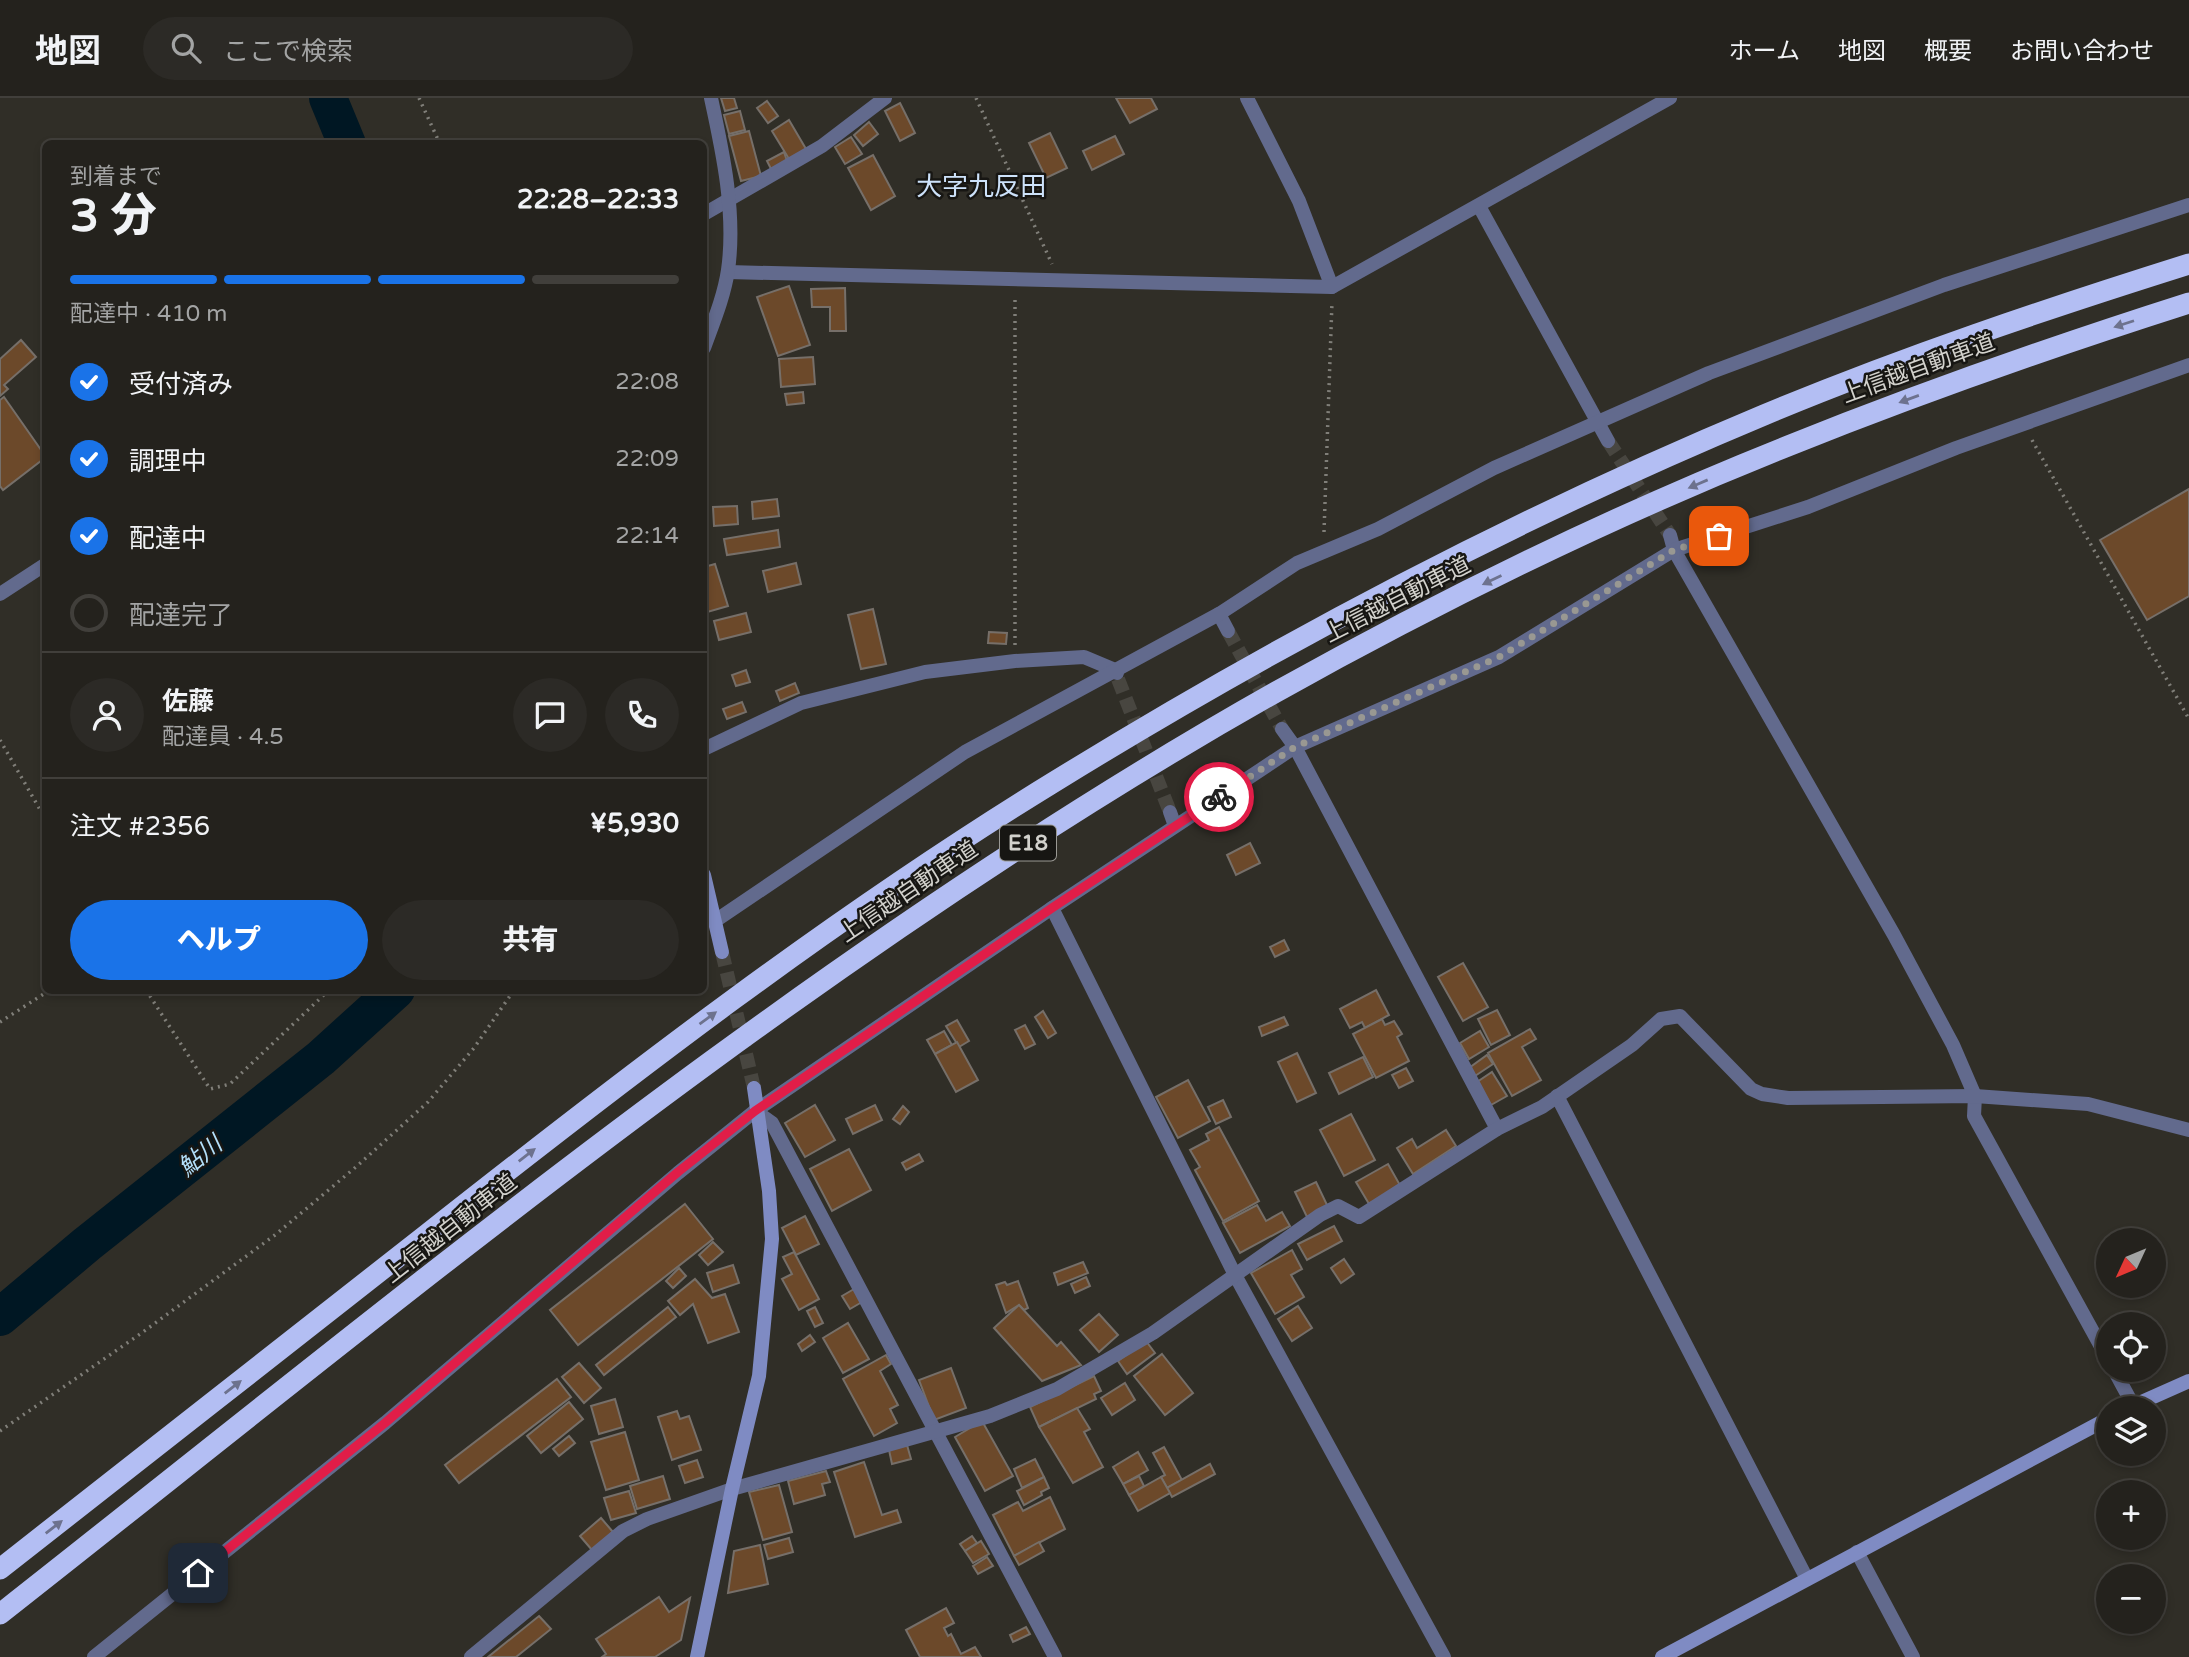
<!DOCTYPE html>
<html lang="ja">
<head>
<meta charset="utf-8">
<style>
  body { margin:0; font-family:"Varela Round","Noto Sans JP",sans-serif; background:#2c2a26; color:#f1f3f6; height:100vh; display:flex; flex-direction:column; font-size:26px; white-space:nowrap }
  * { box-sizing:border-box; margin:0 }
  p { font-size:23px; color:#a3a4a4 }
  .icon { flex:none; width:38px; height:38px; fill:none; stroke:currentColor; stroke-width:2; stroke-linecap:round; stroke-linejoin:round }
  .map { position:relative; flex:1; overflow:hidden }
  .drawer { position:absolute; left:42px; top:42px; width:665px; height:854px; display:flex; flex-direction:column; background:#24221d; border-radius:10px; box-shadow:0 4px 10px #0003,0 0 0 2px #413f3b }
  .drawer>* { flex:none }
  .needle { width:46px; rotate:226deg }
  .fabs { position:absolute; left:2096px; top:1130px; display:grid; gap:14px }
  .fabs a { display:grid; place-items:center; width:70px; height:70px; border-radius:50%; background:#24221d; box-shadow:0 4px 10px #0003,0 0 0 2px #413f3b; font-size:35px }
  .pin { position:absolute; display:grid; place-items:center; width:60px; height:60px; color:#fff; margin:-30px; border-radius:14px; box-shadow:0 4px 10px #0006 }
  .courier { position:absolute; display:grid; place-items:center; width:70px; height:70px; margin:-35px; border:5px solid #e11d48; border-radius:50%; background:#fff; color:#222; box-shadow:0 2px 9px #0007 }
  .summary em { font-style:normal; font-weight:800 }
  .summary div { display:flex; flex-direction:column-reverse }
  .summary { display:flex; align-items:center; justify-content:space-between; height:119px; padding:0 28px }
  h1 { font-size:46px; font-weight:800; line-height:52px }
  .bar { display:grid; grid-template-columns:repeat(4,1fr); gap:10px 7px; align-content:center; height:84px; padding:0 28px }
  .bar i { height:9px; border-radius:5px; background:#413f3b }
  .bar .on { background:#1a73e8 }
  .bar p { grid-column:span 4 }
  .line { display:flex; align-items:center; gap:18px; padding:0 28px; border-top:2px solid #413f3b }
  .line div { flex:1 }
  .round { display:grid; place-items:center; flex:none; width:74px; height:74px; border-radius:37px; background:#2c2a26 }
  ol { padding:0 28px; list-style:none }
  li { display:flex; align-items:center; gap:21px; height:77px }
  li p { margin-inline-start:auto }
  li .icon { padding:7px; border-radius:50%; background:#1a73e8; color:#fff; stroke-width:4 }
  li:last-child { color:#a3a4a4 }
  li i { width:38px; height:38px; border:4px solid #413f3b; border-radius:50% }
  .button { display:flex; gap:14px; margin-top:auto; padding:14px 28px }
  .button a { flex:1; height:80px; border-radius:42px; background:#1a73e8; color:#fff; font-size:28px; font-weight:800; line-height:80px; text-align:center }
  .button a+a { background:#2c2a26; color:#f1f3f6 }
  header { display:flex; align-items:center; gap:42px; box-sizing:border-box; height:98px; padding:0 35px; background:#24221d; border-bottom:2px solid #413f3b }
  header strong { font-size:33px }
  nav { display:flex; gap:38px; margin-inline-start:auto; font-size:24px }
  .search { width:490px; height:63px; background:#2c2a26; display:flex; align-items:center; gap:18px; box-sizing:border-box; padding:0 24px; border-radius:38px; color:#a3a4a4; font-size:26px }
  .map>svg:first-child { display:block }
</style>
</head>
<body>
<header>
<strong>地図</strong>
<div class="search"><svg class="icon" aria-label="search" viewBox="0 0 24 24"><circle cx="10" cy="10" r="6"/><path d="M15 15l6 6"/></svg>ここで検索</div>
<nav><a>ホーム</a><a>地図</a><a>概要</a><a>お問い合わせ</a></nav>
</header>
<div class="map">
<svg width="2189" height="1559" viewBox="0 0 2189 1559">
  <rect width="100%" height="100%" fill="#302e27"/>
  <g fill="none" stroke-linecap="round" stroke-linejoin="round">
    <g stroke="#001723" stroke-width="38">
      <polyline points="328,0 347,46"/>
      <polyline points="0,1219 87,1146 321,960 396,892"/>
    </g>
  </g>
  <g fill="#6c492a" stroke="#766f69" stroke-width="2">
    <polygon points="721,0 734,0 737,10 725,13"/>
    <polygon points="1116,0 1151,0 1157,11 1130,25"/>
    <polygon points="767,3 778,18 768,25 757,10"/>
    <polygon points="900,5 915,35 900,43 885,13"/>
    <polygon points="740,13 745,32 729,36 724,17"/>
    <polygon points="789,22 806,51 789,61 772,33"/>
    <polygon points="869,24 878,36 863,48 854,37"/>
    <polygon points="749,33 761,78 741,83 729,38"/>
    <polygon points="1050,35 1067,70 1046,80 1029,45"/>
    <polygon points="1115,38 1124,56 1092,72 1083,53"/>
    <polygon points="851,39 862,56 845,66 835,49"/>
    <polygon points="784,54 787,63 771,71 767,63"/>
    <polygon points="873,57 895,98 871,112 848,70"/>
    <polygon points="789,188 810,247 778,258 757,199"/>
    <polygon points="845,190 846,233 830,233 830,209 812,209 811,191"/>
    <polygon points="21,242 36,259 4,287 8,291 0,298 0,261"/>
    <polygon points="813,259 815,286 781,289 779,261"/>
    <polygon points="803,294 804,305 787,307 785,296"/>
    <polygon points="4,299 46,359 3,392 0,388 0,302"/>
    <polygon points="2189,391 2189,498 2147,522 2100,442"/>
    <polygon points="777,401 779,418 753,421 752,404"/>
    <polygon points="737,408 738,426 714,428 713,409"/>
    <polygon points="778,432 780,449 727,457 724,441"/>
    <polygon points="796,465 801,486 768,494 763,473"/>
    <polygon points="715,466 728,508 704,515 704,469"/>
    <polygon points="873,511 886,566 861,571 848,517"/>
    <polygon points="746,515 751,534 719,542 714,523"/>
    <polygon points="989,534 1007,535 1006,546 988,545"/>
    <polygon points="746,572 750,584 736,588 732,577"/>
    <polygon points="795,585 799,595 780,603 776,593"/>
    <polygon points="742,604 746,614 727,621 723,611"/>
    <polygon points="1250,745 1260,765 1236,777 1227,757"/>
    <polygon points="1284,842 1289,852 1275,859 1270,849"/>
    <polygon points="1463,865 1488,909 1463,923 1438,879"/>
    <polygon points="1376,892 1389,917 1365,930 1362,924 1350,930 1340,911"/>
    <polygon points="1497,912 1510,937 1491,947 1478,921"/>
    <polygon points="1043,913 1056,935 1048,940 1035,919"/>
    <polygon points="1284,919 1288,927 1262,938 1259,929"/>
    <polygon points="1382,921 1385,927 1394,923 1402,936 1397,939 1409,963 1376,980 1353,936"/>
    <polygon points="957,922 969,943 959,949 946,928"/>
    <polygon points="1025,927 1035,946 1025,951 1015,932"/>
    <polygon points="1530,931 1536,941 1522,949 1541,982 1512,998 1488,955"/>
    <polygon points="944,933 952,947 935,956 927,942"/>
    <polygon points="1480,933 1489,949 1469,961 1460,945"/>
    <polygon points="957,944 978,982 956,994 935,956"/>
    <polygon points="1297,955 1316,995 1297,1004 1278,964"/>
    <polygon points="1487,957 1493,966 1475,978 1469,970"/>
    <polygon points="1363,959 1373,979 1339,996 1329,975"/>
    <polygon points="1406,970 1413,983 1399,990 1392,977"/>
    <polygon points="1492,974 1507,998 1491,1007 1477,984"/>
    <polygon points="1188,982 1210,1023 1178,1040 1156,999"/>
    <polygon points="1223,1002 1231,1019 1216,1026 1208,1009"/>
    <polygon points="815,1007 835,1042 805,1059 785,1025"/>
    <polygon points="875,1007 882,1022 853,1036 846,1021"/>
    <polygon points="903,1008 909,1014 900,1026 893,1021"/>
    <polygon points="1351,1016 1375,1062 1344,1078 1320,1032"/>
    <polygon points="1219,1029 1259,1103 1223,1123 1195,1072 1200,1069 1190,1052 1209,1042 1206,1036"/>
    <polygon points="1446,1032 1456,1048 1413,1076 1397,1050 1412,1041 1417,1050"/>
    <polygon points="849,1051 871,1092 832,1113 810,1071"/>
    <polygon points="919,1056 923,1063 906,1072 902,1065"/>
    <polygon points="1388,1066 1401,1089 1369,1106 1356,1084"/>
    <polygon points="1316,1084 1328,1109 1307,1119 1295,1094"/>
    <polygon points="685,1106 713,1141 578,1247 550,1212"/>
    <polygon points="1257,1107 1266,1123 1282,1114 1290,1128 1240,1155 1223,1125"/>
    <polygon points="805,1118 819,1146 796,1157 782,1130"/>
    <polygon points="1334,1128 1342,1143 1307,1162 1298,1146"/>
    <polygon points="713,1144 723,1154 708,1167 699,1157"/>
    <polygon points="1292,1152 1302,1171 1291,1177 1304,1199 1275,1216 1251,1175"/>
    <polygon points="794,1154 819,1201 799,1212 782,1181 792,1176 783,1159"/>
    <polygon points="1344,1161 1354,1176 1341,1185 1331,1170"/>
    <polygon points="1083,1164 1088,1175 1058,1187 1054,1175"/>
    <polygon points="733,1167 739,1185 713,1194 707,1175"/>
    <polygon points="679,1170 686,1178 673,1190 666,1183"/>
    <polygon points="1086,1179 1090,1188 1075,1195 1071,1186"/>
    <polygon points="695,1181 712,1200 725,1196 739,1234 708,1245 693,1206 680,1217 668,1203"/>
    <polygon points="1018,1183 1028,1210 1024,1212 1019,1207 1006,1215 996,1187 1005,1184 1007,1187"/>
    <polygon points="854,1191 862,1204 850,1211 842,1198"/>
    <polygon points="1019,1207 1057,1248 1061,1244 1081,1267 1042,1283 994,1230"/>
    <polygon points="1298,1208 1312,1230 1292,1243 1278,1221"/>
    <polygon points="668,1209 676,1219 604,1277 596,1267"/>
    <polygon points="815,1209 823,1225 815,1229 807,1213"/>
    <polygon points="1099,1216 1118,1237 1099,1254 1080,1232"/>
    <polygon points="848,1225 869,1261 843,1275 823,1240"/>
    <polygon points="810,1237 815,1244 802,1253 798,1246"/>
    <polygon points="1146,1243 1155,1255 1127,1276 1118,1263"/>
    <polygon points="1162,1256 1193,1295 1165,1317 1134,1278"/>
    <polygon points="886,1257 891,1266 880,1273 898,1307 890,1311 897,1325 874,1338 843,1281"/>
    <polygon points="579,1265 601,1290 584,1305 562,1279"/>
    <polygon points="951,1270 966,1310 934,1322 919,1282"/>
    <polygon points="1094,1278 1101,1293 1094,1296 1096,1301 1039,1329 1030,1309"/>
    <polygon points="557,1281 571,1299 459,1385 445,1367"/>
    <polygon points="1125,1285 1135,1302 1112,1317 1101,1300"/>
    <polygon points="615,1301 623,1329 599,1336 591,1308"/>
    <polygon points="569,1304 583,1321 541,1355 527,1338"/>
    <polygon points="1077,1310 1090,1331 1084,1334 1103,1369 1073,1385 1039,1329"/>
    <polygon points="677,1313 680,1321 689,1318 701,1352 672,1362 658,1319"/>
    <polygon points="982,1323 1013,1378 985,1393 955,1339"/>
    <polygon points="625,1334 639,1382 606,1392 591,1344"/>
    <polygon points="569,1338 575,1345 559,1358 553,1351"/>
    <polygon points="907,1347 911,1361 892,1366 889,1352"/>
    <polygon points="1164,1349 1182,1382 1167,1390 1161,1379 1165,1377 1153,1355"/>
    <polygon points="1138,1354 1148,1372 1123,1386 1113,1369"/>
    <polygon points="1035,1361 1044,1379 1022,1390 1014,1371"/>
    <polygon points="697,1362 703,1379 685,1385 679,1368"/>
    <polygon points="864,1364 882,1417 897,1412 901,1424 855,1439 834,1374"/>
    <polygon points="1210,1366 1215,1376 1172,1399 1167,1390"/>
    <polygon points="826,1373 830,1384 822,1386 825,1397 794,1406 788,1383"/>
    <polygon points="663,1378 670,1401 637,1411 630,1388"/>
    <polygon points="1139,1378 1144,1388 1129,1397 1123,1386"/>
    <polygon points="1044,1379 1049,1390 1041,1394 1042,1397 1024,1407 1017,1393"/>
    <polygon points="1161,1379 1170,1395 1138,1413 1129,1397"/>
    <polygon points="779,1387 792,1434 763,1442 749,1394"/>
    <polygon points="629,1393 636,1415 611,1422 604,1400"/>
    <polygon points="1050,1399 1065,1431 1014,1458 993,1417 1018,1404 1023,1413"/>
    <polygon points="601,1420 613,1434 592,1452 580,1438"/>
    <polygon points="972,1438 977,1445 965,1453 960,1446"/>
    <polygon points="789,1440 793,1454 768,1461 764,1447"/>
    <polygon points="981,1443 989,1456 973,1465 965,1453"/>
    <polygon points="1039,1444 1044,1453 1019,1467 1014,1458"/>
    <polygon points="760,1447 768,1486 728,1495 734,1453"/>
    <polygon points="987,1459 993,1468 978,1476 973,1468"/>
    <polygon points="659,1499 669,1514 690,1500 681,1542 655,1559 602,1559 606,1556 596,1541"/>
    <polygon points="946,1510 954,1525 944,1530 948,1538 951,1536 961,1556 975,1549 981,1559 920,1559 906,1532"/>
    <polygon points="539,1518 551,1531 516,1559 488,1559"/>
    <polygon points="1026,1529 1030,1536 1013,1544 1010,1537"/>
  </g>
  <g fill="none" stroke-linecap="round" stroke-linejoin="round">
    <g stroke="#484640" stroke-width="14" stroke-dasharray="14 7" stroke-linecap="butt">
      <polyline points="1608,343 1670,437"/>
      <polyline points="1228,533 1282,631"/>
      <polyline points="1118,581 1170,714"/>
    </g>
    <polyline stroke="#484640" stroke-width="14" stroke-dasharray="14 7" stroke-linecap="butt" points="722,854 754,990"/>
    <g stroke="#807f79" stroke-width="3.5" stroke-dasharray="2 5" stroke-linecap="butt">
      <polyline points="419,0 440,46"/>
      <polyline points="976,0 1052,166"/>
      <polyline points="2032,342 2189,621"/>
      <polyline points="1324,434 1332,204"/>
      <polyline points="1015,547 1015,198"/>
      <polyline points="0,642 46,722"/>
      <polyline points="146,892 210,991 230,986 329,892"/>
      <polyline points="0,924 50,892"/>
      <polyline points="0,1333 143,1234 275,1137 357,1068 428,1004 474,950 514,892"/>
    </g>
    <g stroke="#626a8d" stroke-width="14">
      <polyline points="1247,0 1299,103 1332,189"/>
      <polyline points="1479,108 1608,343"/>
      <polyline points="704,116 822,48 885,0"/>
      <polyline points="728,174 1332,189 1670,0"/>
      <path d="M 704,250 C 713,225 724,199 728,172 C 736,116 723,55 711,0"/>
      <polyline points="1670,437 1674,452 1894,837 1953,947 1975,998 1974,1018 2109,1263"/>
      <polyline points="0,496 46,466"/>
      <polyline points="1219,516 1228,533"/>
      <polyline points="1282,631 1295,649 1497,1031"/>
      <polyline points="704,651 801,605 925,574 1015,563 1084,559 1115,572 1117,575"/>
      <polyline points="1170,714 1175,728"/>
      <polyline points="1052,810 1235,1177 1444,1559"/>
      <polyline points="715,823 965,654 1219,516 1297,465 1378,431 1494,370 1709,275 1944,187 2189,107"/>
      <polyline points="1557,998 1807,1481"/>
      <polyline points="755,1013 772,1025 1055,1559"/>
      <polyline points="2114,1272 2133,1307"/>
      <polyline points="1857,1454 1913,1559"/>
      <polyline points="94,1559 385,1325 678,1075 755,1013 1052,810 1295,649 1499,559 1674,452 1808,409 1956,350 2189,267"/>
      <polyline points="471,1559 623,1433 647,1421 732,1391 990,1318 1057,1291 1153,1235 1320,1117 1338,1108 1359,1119 1497,1031 1542,1009 1632,947 1661,921 1680,918 1751,991 1762,996 1788,1000 1975,998 2088,1006 2189,1032"/>
    </g>
    <g stroke="#7f8bc3" stroke-width="14">
      <polyline points="704,777 722,854"/>
      <polyline points="2126,1311 2189,1283"/>
      <polyline points="697,1559 732,1391 759,1278 772,1141 769,1093 754,990"/>
      <polyline points="1662,1559 2109,1320"/>
    </g>
    <g stroke="#b3bef3" stroke-width="21">
      <path d="M 0,1471 C 142,1360 284,1248 426,1137 C 629,977 834,819 1054,684 C 1281,544 1517,420 1764,317 C 1903,259 2046,211 2189,166"/>
      <path d="M 0,1516 C 412,1192 818,852 1276,594 C 1441,502 1612,418 1788,348 C 1920,295 2054,248 2189,205"/>
    </g>
  </g>
  <defs><path id="oneway-solid" d="M-6-.8H1V-3.2L6.5 0L1 3.2V.8H-6Z" transform="scale(1.75)"/></defs>
  <g fill="#6d728e">
    <use href="#oneway-solid" transform="translate(2124 226) rotate(162)"/>
    <use href="#oneway-solid" transform="translate(1909 301) rotate(160)"/>
    <use href="#oneway-solid" transform="translate(1698 386) rotate(157)"/>
    <use href="#oneway-solid" transform="translate(1492 482) rotate(154)"/>
    <use href="#oneway-solid" transform="translate(708 920) rotate(-36)"/>
    <use href="#oneway-solid" transform="translate(527 1057) rotate(-38)"/>
    <use href="#oneway-solid" transform="translate(233 1289) rotate(-38)"/>
    <use href="#oneway-solid" transform="translate(54 1429) rotate(-38)"/>
  </g>
  <g fill="none" stroke-linecap="round" stroke-linejoin="round">
    <polyline stroke="#999892" stroke-width="7" stroke-dasharray="0 12.6" points="1219,699 1295,649 1499,559 1674,452 1719,438"/>
    <polyline stroke="#e11d48" stroke-width="9" points="198,1475 385,1325 678,1074 755,1013 1052,810 1219,699"/>
  </g>
  <g text-anchor="middle" stroke-width="5" stroke-linejoin="round" paint-order="stroke">
    <rect fill="#171613" stroke="#9a9994" stroke-width="2" x="1000" y="727.5" width="56" height="35" rx="5"/>
    <g font-size="21" font-weight="bold" fill="#d2d1cc">
      <text x="1028" y="752">E18</text>
    </g>
    <g font-size="23" fill="#d2d1cc" stroke="#171613">
      <text transform="translate(1918 270) rotate(-20)" y="8">上信越自動車道</text>
      <text transform="translate(1397 501) rotate(-27)" y="8">上信越自動車道</text>
      <text transform="translate(908 793) rotate(-34)" y="8">上信越自動車道</text>
      <text transform="translate(450 1130) rotate(-38)" y="8">上信越自動車道</text>
    </g>
    <g font-size="24" font-style="italic" fill="#b3dff9" stroke="#171613">
      <text transform="translate(200 1058) rotate(-39)" y="8">鮎川</text>
    </g>
    <g font-size="26" fill="#cde2fa" stroke="#171613">
      <text x="981" y="97">大字九反田</text>
    </g>
  </g>
</svg>
<div class="fabs">
<a><svg class="needle" viewBox="-14 -14 28 28"><path d="M0-13l5 13h-10z" fill="#e53935"/><path d="M0 13l5-13h-10z" fill="#a3a4a4"/></svg></a>
<a><svg class="icon" aria-label="locate" viewBox="0 0 24 24"><circle cx="12" cy="12" r="6"/><path d="M12 2v4M12 18v4M2 12h4M18 12h4"/></svg></a>
<a><svg class="icon" aria-label="layers" viewBox="0 0 24 24"><path d="M12 4l9 5-9 5-9-5zM3 14l9 5 9-5"/></svg></a>
<a>+</a>
<a>−</a>
</div>
<div class="pin" style="left:1719px;top:438px;background:#ea580c"><svg class="icon" aria-label="bag" viewBox="0 0 24 24"><path d="M5 8h14l-1 12H6zM9 8a3 3 0 0 1 6 0"/></svg></div>
<div class="pin" style="left:198px;top:1475px;background:#1f2937"><svg class="icon" aria-label="home" viewBox="0 0 24 24"><path d="M3 11l9-7 9 7M6 9v11h12V9"/></svg></div>
<div class="courier" style="left:1219px;top:699px"><svg class="icon" aria-label="bike" viewBox="0 0 24 24"><circle cx="6" cy="16" r="4"/><circle cx="18" cy="16" r="4"/><path d="M6 16l4-8h5l3 8M10 8l3 8H6M13 5h3"/></svg></div>
<section class="drawer">
<div class="summary"><div><h1>3 分</h1><p>到着まで</p></div><em>22:28–22:33</em></div>
<div class="bar"><i class="on"></i><i class="on"></i><i class="on"></i><i></i><p>配達中 · 410 m</p></div>
<ol>
<li><svg class="icon" aria-label="check" viewBox="0 0 24 24"><path d="M5 12l5 5 9-10"/></svg>受付済み<p>22:08</p></li>
<li><svg class="icon" aria-label="check" viewBox="0 0 24 24"><path d="M5 12l5 5 9-10"/></svg>調理中<p>22:09</p></li>
<li><svg class="icon" aria-label="check" viewBox="0 0 24 24"><path d="M5 12l5 5 9-10"/></svg>配達中<p>22:14</p></li>
<li><i></i>配達完了</li>
</ol>
<div class="line" style="height:126px"><a class="round"><svg class="icon" aria-label="person" viewBox="0 0 24 24"><circle cx="12" cy="8" r="4"/><path d="M4 21q1-7 8-7t8 7"/></svg></a><div><b>佐藤</b><p>配達員 · 4.5</p></div><a class="round"><svg class="icon" aria-label="chat" viewBox="0 0 24 24"><path d="M4 5h16v11H9l-5 4z"/></svg></a><a class="round"><svg class="icon" aria-label="phone" viewBox="0 0 24 24"><path d="M5 4h4l2 5-3 2q2 4 5 5l2-3 5 2v4C11 20 4 13 5 4z"/></svg></a></div>
<div class="line" style="height:91px"><div>注文 #2356</div><b>¥5,930</b></div>
<div class="button"><a>ヘルプ</a><a>共有</a></div>
</section>
</div>
</body>
</html>
